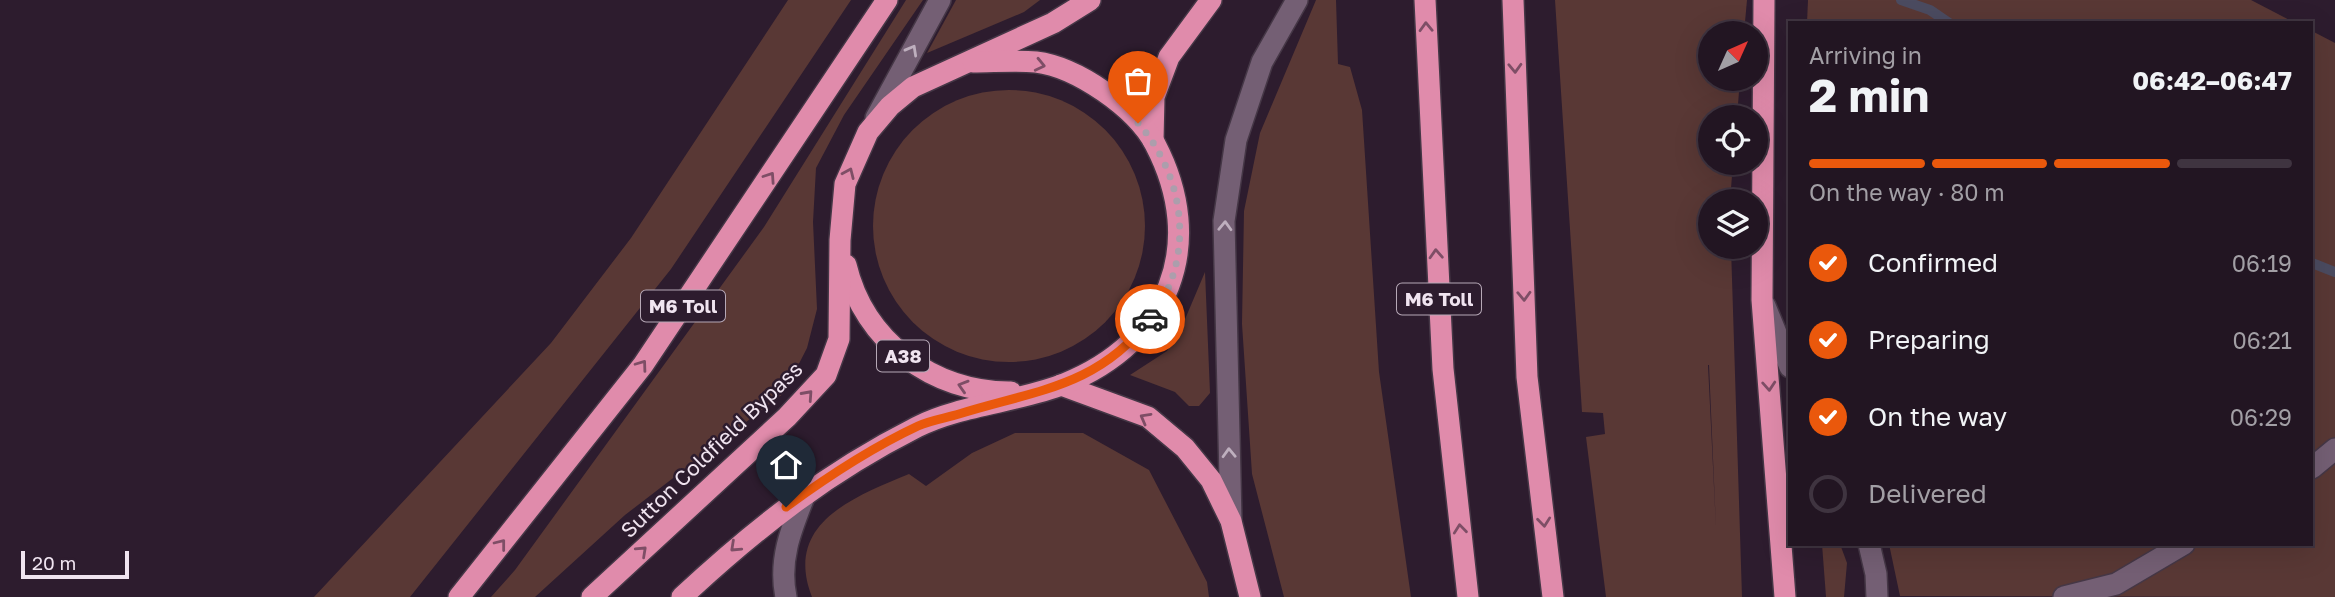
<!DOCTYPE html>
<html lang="en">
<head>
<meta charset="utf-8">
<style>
  body { margin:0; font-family:"Golos Text",sans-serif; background:#2a1e2a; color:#f1f3f6; height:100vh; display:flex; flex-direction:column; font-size:26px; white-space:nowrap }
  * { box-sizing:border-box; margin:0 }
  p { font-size:23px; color:#a29fa5 }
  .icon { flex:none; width:38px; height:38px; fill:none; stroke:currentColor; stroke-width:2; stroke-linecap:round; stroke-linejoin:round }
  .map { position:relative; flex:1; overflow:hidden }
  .sheet { position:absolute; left:1788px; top:21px; width:525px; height:525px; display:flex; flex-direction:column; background:#221522; border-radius:0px; box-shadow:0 7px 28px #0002,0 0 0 2px #3f3440 }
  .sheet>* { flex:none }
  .needle { width:46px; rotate:45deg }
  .fabs { position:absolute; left:1698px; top:21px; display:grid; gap:14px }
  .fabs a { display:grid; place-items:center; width:70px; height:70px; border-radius:50%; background:#221522; box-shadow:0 7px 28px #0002,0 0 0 2px #3f3440; font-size:35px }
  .scale { position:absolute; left:21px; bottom:18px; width:108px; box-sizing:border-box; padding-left:7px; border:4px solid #f0e4f0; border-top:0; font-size:19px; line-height:24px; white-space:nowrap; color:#f0e4f0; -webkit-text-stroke:5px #2d1c2e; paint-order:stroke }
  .pin { position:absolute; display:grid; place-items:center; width:60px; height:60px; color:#fff; margin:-72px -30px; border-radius:50% 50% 50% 0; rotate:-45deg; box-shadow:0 0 7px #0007 }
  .pin .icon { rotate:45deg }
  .courier { position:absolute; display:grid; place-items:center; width:70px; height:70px; margin:-35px; border:5px solid #ea580c; border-radius:50%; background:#fff; color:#222; box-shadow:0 2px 9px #0007 }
  .headline em { font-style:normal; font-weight:700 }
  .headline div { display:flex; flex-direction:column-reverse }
  .headline { display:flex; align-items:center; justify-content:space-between; height:119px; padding:0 21px }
  h1 { font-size:46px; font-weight:700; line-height:52px }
  .bar { display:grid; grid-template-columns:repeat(4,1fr); gap:10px 7px; align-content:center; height:84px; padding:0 21px }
  .bar i { height:9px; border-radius:5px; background:#3f3440 }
  .bar .selected { background:#ea580c }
  .bar p { grid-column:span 4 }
  ol { padding:0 21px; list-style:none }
  li { display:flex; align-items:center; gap:21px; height:77px }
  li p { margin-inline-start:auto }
  li .icon { padding:7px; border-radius:50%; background:#ea580c; color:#fff; stroke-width:4 }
  li:last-child { color:#a29fa5 }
  li i { width:38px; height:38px; border:4px solid #3f3440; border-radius:50% }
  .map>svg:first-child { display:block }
</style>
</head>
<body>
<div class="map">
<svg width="2335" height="597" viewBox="0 0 2335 597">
  <rect width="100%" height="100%" fill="#2d1c2e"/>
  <g fill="#593835" fill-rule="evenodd">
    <polygon points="788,0 851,0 671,269 410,597 314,597 551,343 631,238"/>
    <polygon points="906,0 923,0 844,115 816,168 813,222 817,309 807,348 784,393 625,515 535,597 491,597 515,570 764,227"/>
    <polygon points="956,0 1040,0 1024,12 927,53"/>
    <polygon points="1316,0 1336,0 1338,64 1350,67 1362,110 1379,372 1411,597 1284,597 1252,474 1242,324 1244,211 1260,133"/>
    <path d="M 1555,0 L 1747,0 L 1744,33 L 1710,33 L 1710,79 L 1740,79 L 1737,117 L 1710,117 L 1710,163 L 1733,163 L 1730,201 L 1710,201 L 1710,247 L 1731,247 L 1742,597 L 1606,597 L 1586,437 L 1605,434 L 1603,413 L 1582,412 ZM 1708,365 L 1709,365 L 1716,528 Z"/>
    <polygon points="1808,0 2251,0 2295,23 1807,23"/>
    <polygon points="2312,31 2335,43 2335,597 1900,596 1889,544 2312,544 2314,335 2312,335"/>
    <circle cx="1009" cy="226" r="136"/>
    <polygon points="1205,272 1210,393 1199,406 1189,406 1175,392 1130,375 1167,351 1183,324"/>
    <path d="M 1015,433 L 1083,433 L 1149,470 L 1207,582 L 1209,597 L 812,597 C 783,523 854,497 909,474 L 926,486 L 972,453 Z"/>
    <polygon points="1822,544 1840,544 1847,563 1844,597 1826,597"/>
  </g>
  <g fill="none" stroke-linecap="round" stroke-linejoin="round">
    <g stroke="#4b4b60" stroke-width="10">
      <polyline points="1901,0 1930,10 1949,23"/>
      <polyline points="2312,263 2335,272"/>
    </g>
    <defs>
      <g id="minor">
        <polyline points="876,118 940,0"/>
        <polyline points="1765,306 1790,367"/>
        <polyline points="2312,468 2335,449"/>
        <polyline points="1231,521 1224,221 1236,140 1262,62 1297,0"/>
        <polyline points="1869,544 1876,574 1877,597"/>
        <path d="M 786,597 C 778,559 792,527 806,492"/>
        <polyline points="2064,597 2116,584 2184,544"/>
      </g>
      <g id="highway">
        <polyline points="1425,0 1443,369 1468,597"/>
        <polyline points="1513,0 1527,377 1553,597"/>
        <polyline points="1764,0 1762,300 1785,597"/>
        <polyline points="1153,140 1154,97 1169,57 1211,0"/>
        <path d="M 846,265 C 864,341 933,393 1011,392"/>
        <polyline points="1061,385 1148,417 1185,448 1211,480 1231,521 1250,597"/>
        <polyline points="459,597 643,365 887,0"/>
        <polyline points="592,597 787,417 826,375 839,339 840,240 845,184 868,132 890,106 913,87 1053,23 1090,0"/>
        <path d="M 682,597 C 755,529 826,473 917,427 C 960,405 1019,402 1064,384 C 1169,342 1208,245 1155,144 C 1136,108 1077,67 1036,62 C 1016,60 993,62 973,62"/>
      </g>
    </defs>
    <use href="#minor" stroke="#453746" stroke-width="24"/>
    <use href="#highway" stroke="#453746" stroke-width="24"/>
    <use href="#minor" stroke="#745f74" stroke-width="21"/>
    <use href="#highway" stroke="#e08bab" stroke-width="21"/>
  </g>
  <defs><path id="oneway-chevron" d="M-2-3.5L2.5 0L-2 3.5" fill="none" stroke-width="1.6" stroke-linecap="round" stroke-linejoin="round" transform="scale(1.75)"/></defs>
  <g stroke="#7e4e66">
    <use href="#oneway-chevron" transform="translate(1426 27) rotate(-92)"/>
    <use href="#oneway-chevron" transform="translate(1040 65) rotate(13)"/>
    <use href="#oneway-chevron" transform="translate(1515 68) rotate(88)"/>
    <use href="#oneway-chevron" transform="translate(849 173) rotate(-66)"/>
    <use href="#oneway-chevron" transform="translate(770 177) rotate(-56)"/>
    <use href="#oneway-chevron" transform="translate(1436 254) rotate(-93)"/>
    <use href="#oneway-chevron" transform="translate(1524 296) rotate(88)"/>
    <use href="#oneway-chevron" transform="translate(642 365) rotate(-54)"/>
    <use href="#oneway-chevron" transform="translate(963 386) rotate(-163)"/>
    <use href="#oneway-chevron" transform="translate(1769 386) rotate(86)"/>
    <use href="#oneway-chevron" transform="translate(808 395) rotate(-48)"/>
    <use href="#oneway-chevron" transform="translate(1145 418) rotate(-151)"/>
    <use href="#oneway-chevron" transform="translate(1544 522) rotate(84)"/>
    <use href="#oneway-chevron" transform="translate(1460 529) rotate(-96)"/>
    <use href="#oneway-chevron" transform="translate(501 544) rotate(-52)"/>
    <use href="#oneway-chevron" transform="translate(735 547) rotate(137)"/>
    <use href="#oneway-chevron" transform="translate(642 551) rotate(-43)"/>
  </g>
  <g stroke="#beafbe">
    <use href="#oneway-chevron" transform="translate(912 50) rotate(-61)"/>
    <use href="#oneway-chevron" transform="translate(1225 226) rotate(-88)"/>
    <use href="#oneway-chevron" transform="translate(1229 453) rotate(-92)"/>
  </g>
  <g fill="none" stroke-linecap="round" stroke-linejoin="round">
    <path stroke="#ac9eac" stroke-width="7" stroke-dasharray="0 12.6" d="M 1138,123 C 1186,177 1196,260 1150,319"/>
    <path stroke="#ea580c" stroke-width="9" d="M 786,507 C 827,477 873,447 918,426 C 931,420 946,418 959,414 C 1036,390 1098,387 1150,319"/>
  </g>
  <g text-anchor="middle" stroke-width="5" stroke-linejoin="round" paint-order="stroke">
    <g fill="#2d1c2e" stroke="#b6a8b6" stroke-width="2">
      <rect x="1397" y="283.5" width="84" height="31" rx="5"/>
      <rect x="641" y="290.5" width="84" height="31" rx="5"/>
      <rect x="877" y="340.5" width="52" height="31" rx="5"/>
    </g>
    <g font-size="19" font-weight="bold" fill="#f0e4f0">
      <text x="1439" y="306">M6 Toll</text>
      <text x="683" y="313">M6 Toll</text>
      <text x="903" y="363">A38</text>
    </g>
    <g font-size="21" fill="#f0e4f0" stroke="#2d1c2e">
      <text transform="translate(712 450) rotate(-44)" y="7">Sutton Coldfield Bypass</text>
    </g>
  </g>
</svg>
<div class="fabs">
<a><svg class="needle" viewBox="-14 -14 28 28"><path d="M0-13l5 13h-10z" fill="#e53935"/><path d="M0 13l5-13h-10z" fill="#a29fa5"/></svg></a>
<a><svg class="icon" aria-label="locate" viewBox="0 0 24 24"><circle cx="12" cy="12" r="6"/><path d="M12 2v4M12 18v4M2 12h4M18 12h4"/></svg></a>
<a><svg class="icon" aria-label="layers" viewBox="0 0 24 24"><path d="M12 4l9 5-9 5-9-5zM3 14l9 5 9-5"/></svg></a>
</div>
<div class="scale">20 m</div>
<div class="pin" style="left:1138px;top:123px;background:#ea580c"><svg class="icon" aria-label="bag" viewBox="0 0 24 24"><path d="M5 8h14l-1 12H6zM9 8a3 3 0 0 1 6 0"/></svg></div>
<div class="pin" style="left:786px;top:507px;background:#1f2937"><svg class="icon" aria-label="home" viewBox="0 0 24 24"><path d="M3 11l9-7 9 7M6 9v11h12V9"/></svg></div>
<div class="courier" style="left:1150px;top:319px"><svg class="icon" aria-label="car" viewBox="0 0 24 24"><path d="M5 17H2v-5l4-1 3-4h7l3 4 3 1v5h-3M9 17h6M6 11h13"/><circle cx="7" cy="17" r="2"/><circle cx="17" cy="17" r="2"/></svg></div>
<section class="sheet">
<div class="headline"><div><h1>2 min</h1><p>Arriving in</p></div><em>06:42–06:47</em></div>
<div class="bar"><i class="selected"></i><i class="selected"></i><i class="selected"></i><i></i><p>On the way · 80 m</p></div>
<ol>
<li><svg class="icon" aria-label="check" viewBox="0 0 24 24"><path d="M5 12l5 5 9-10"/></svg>Confirmed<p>06:19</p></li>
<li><svg class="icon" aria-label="check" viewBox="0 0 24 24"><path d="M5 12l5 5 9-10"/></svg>Preparing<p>06:21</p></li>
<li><svg class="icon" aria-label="check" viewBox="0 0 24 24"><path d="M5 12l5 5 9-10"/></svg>On the way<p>06:29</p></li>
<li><i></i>Delivered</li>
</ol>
</section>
</div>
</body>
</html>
